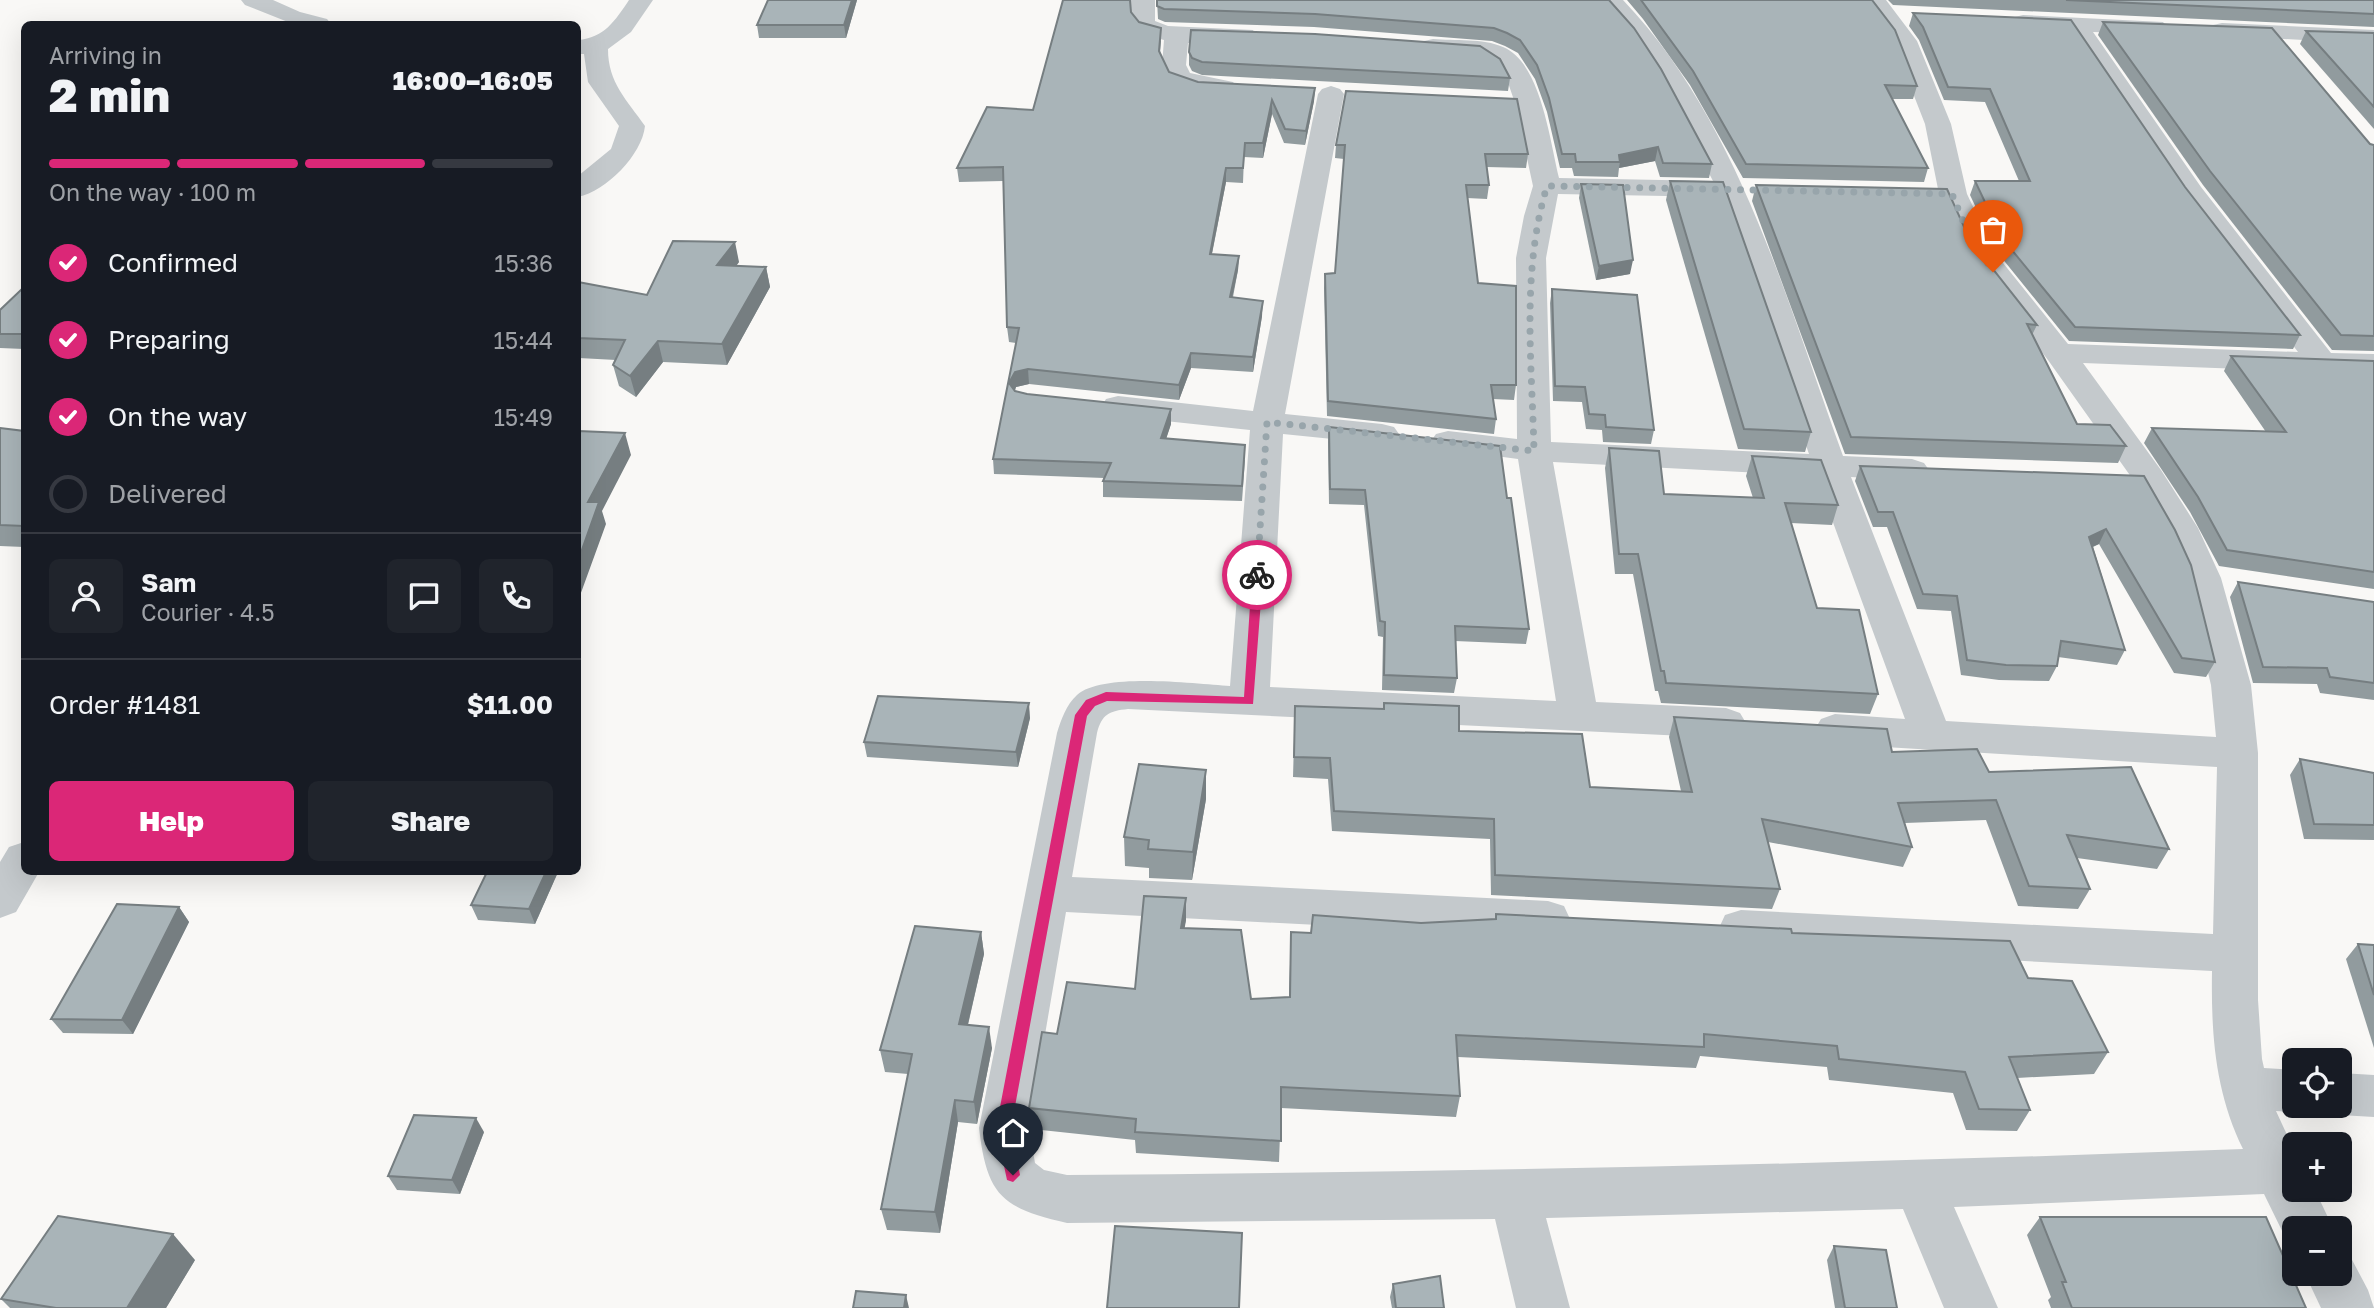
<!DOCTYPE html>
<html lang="en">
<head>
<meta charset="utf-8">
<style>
  body { margin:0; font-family:"Golos Text",sans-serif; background:#20242c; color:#f1f3f6; height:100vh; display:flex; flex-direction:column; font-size:26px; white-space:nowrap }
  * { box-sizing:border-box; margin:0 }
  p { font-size:23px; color:#9ea1a6 }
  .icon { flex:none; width:38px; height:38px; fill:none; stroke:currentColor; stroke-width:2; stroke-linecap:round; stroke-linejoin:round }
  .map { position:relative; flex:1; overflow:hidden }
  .panel { position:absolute; left:21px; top:21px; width:560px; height:854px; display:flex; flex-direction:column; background:#171b24; border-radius:10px; box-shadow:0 7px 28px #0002 }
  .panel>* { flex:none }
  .fabs { position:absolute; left:2282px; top:1048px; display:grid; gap:14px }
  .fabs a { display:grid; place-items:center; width:70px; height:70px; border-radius:10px; background:#171b24; box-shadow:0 7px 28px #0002; font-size:35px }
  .pin { position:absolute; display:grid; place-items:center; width:60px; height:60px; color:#fff; margin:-72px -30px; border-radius:50% 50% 50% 0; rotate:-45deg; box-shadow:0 0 7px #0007 }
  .pin .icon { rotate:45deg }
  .courier { position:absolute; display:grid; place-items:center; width:70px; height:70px; margin:-35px; border:5px solid #db2777; border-radius:50%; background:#fff; color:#222; box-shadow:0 2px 9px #0007 }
  .summary em { font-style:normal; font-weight:800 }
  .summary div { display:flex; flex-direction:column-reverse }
  .summary { display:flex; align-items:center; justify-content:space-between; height:119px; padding:0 28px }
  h1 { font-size:46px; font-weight:800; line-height:52px }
  .bar { display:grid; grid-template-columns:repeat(4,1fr); gap:10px 7px; align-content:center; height:84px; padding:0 28px }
  .bar i { height:9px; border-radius:5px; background:#363941 }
  .bar .current { background:#db2777 }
  .bar p { grid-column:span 4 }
  .line { display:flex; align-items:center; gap:18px; padding:0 28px; border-top:2px solid #363941 }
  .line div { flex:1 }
  .round { display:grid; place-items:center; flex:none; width:74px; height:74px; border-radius:10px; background:#20242c }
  ol { padding:0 28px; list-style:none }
  li { display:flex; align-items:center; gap:21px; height:77px }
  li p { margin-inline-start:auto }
  li .icon { padding:7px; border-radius:50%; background:#db2777; color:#fff; stroke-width:4 }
  li:last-child { color:#9ea1a6 }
  li i { width:38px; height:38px; border:4px solid #363941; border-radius:50% }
  .primary-button { display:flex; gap:14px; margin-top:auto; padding:14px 28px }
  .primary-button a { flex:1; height:80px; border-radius:10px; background:#db2777; color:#fff; font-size:28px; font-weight:800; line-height:80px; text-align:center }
  .primary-button a+a { background:#20242c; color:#f1f3f6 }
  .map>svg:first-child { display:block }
</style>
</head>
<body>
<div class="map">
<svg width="2374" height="1308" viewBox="0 0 2374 1308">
  <rect width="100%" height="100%" fill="#f9f8f6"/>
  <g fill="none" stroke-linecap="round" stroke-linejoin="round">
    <g fill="#c4c9cc" fill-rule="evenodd">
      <polygon points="241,0 273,0 300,12 327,19 331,24 293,24 245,5"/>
      <path d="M 629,0 L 653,0 L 631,32 L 608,49 C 608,83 627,100 645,126 C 642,155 606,191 578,197 L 578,176 L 611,149 L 619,126 L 588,82 L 584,54 L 578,54 L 578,40 C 604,38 615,21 629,0 Z"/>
      <path d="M 1131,0 L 1155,0 L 1155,21 L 1168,26 L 1253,30 L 1256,35 L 1253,40 L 1244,42 L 1188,43 L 1186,65 L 1190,73 L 1233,82 L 1237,87 L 1233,92 C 1212,98 1190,91 1170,83 L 1162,65 L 1164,40 C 1133,32 1131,32 1131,0 Z"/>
      <path d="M 1598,0 L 1623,0 C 1738,120 1787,302 1843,456 L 1912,459 L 1924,463 L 1929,470 L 1924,477 L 1912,481 L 1851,477 L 1946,721 L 2216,737 L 2211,685 L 2185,578 L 2162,528 L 2134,481 L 2048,360 L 1966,255 L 1939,194 L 1925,124 L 1893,42 L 1862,0 L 1886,0 L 1917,41 L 1951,124 L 1967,194 L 1995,253 L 2068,344 L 2298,352 L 2181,199 L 2069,31 L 2015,27 L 2011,22 L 2015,17 L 2023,15 L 2163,22 L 2167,27 L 2163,32 L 2155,34 L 2093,32 L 2201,187 L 2331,353 L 2374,354 L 2374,374 L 2083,363 L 2161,470 L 2198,528 L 2221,578 L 2251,685 L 2258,753 L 2258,1000 L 2262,1059 L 2264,1068 L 2294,1070 L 2294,1106 L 2311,1106 L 2294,1112 L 2276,1111 L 2294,1150 L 2294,1190 L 2315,1190 L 2333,1228 L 2294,1228 L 2294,1247 L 2289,1245 L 2264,1194 L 1954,1207 L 1998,1308 L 1944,1308 L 1903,1209 L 1546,1218 L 1570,1308 L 1516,1308 L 1495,1219 L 1067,1223 C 1002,1208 987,1196 979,1128 L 1057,733 C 1061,720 1066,705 1077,695 C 1103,672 1195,684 1230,686 L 1250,430 L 1118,416 L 1106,413 L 1102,406 L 1106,399 L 1118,396 L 1253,411 L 1318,94 L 1322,89 L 1331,86 L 1340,89 L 1344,94 L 1285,414 L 1382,424 L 1394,427 L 1399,434 L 1394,441 L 1382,444 L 1283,434 L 1270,687 L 1556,701 L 1518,459 L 1436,448 L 1431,441 L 1436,434 L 1448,431 L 1517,439 L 1516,258 L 1524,216 L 1533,186 L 1515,103 L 1505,74 L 1489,59 L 1433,53 L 1424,51 L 1421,46 L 1424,41 L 1433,39 C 1454,41 1483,38 1503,47 C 1541,62 1550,142 1559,178 L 1713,181 L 1661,81 L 1634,40 ZM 1558,194 L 1720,197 L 1809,454 L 1551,442 L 1546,258 ZM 1553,462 L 1816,476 L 1905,719 L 1835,714 L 1821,719 L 1815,729 L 1821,739 L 1835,744 L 2217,767 L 2213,934 L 1741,910 L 1725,915 L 1719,928 L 1725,941 L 1741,946 L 2212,971 C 2211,1034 2215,1092 2243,1149 C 1851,1164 1459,1172 1067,1175 L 1044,1170 L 1035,1163 L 1029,1128 L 1066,912 L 1548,937 L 1564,932 L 1570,919 L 1564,906 L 1548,901 L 1072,877 L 1097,733 C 1102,714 1109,711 1128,709 L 1726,738 L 1740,733 L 1746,723 L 1740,713 L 1726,708 L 1596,702 Z"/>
      <polygon points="2222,23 2374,30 2374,44 2213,35 2210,30 2213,25"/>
      <polygon points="24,842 24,872 39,872 16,912 0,918 0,862 9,847"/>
      <polygon points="2340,1073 2374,1075 2374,1117 2340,1115 2323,1109 2321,1106 2340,1106"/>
      <polygon points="2340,1252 2350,1256 2368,1290 2374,1308 2321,1308 2305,1274 2340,1274"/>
    </g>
  </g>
  <g fill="#919b9e">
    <polygon points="768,0 857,0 846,38 759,38 757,25"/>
    <polygon points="1157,0 1608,0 1712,164 1709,178 1660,177 1655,161 1619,168 1618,177 1574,176 1572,168 1560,168 1547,112 1535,79 1518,53 1505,46 1492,41 1314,27 1165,22 1158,19"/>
    <polygon points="1627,0 1872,0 1917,86 1913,99 1892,99 1928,168 1924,182 1743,178 1690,85 1643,19"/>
    <polygon points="1888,0 2374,0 2374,27 1893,5"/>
    <polygon points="1131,12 1139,22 1161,41 1160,53 1169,72 1198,82 1315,88 1314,101 1305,145 1284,143 1272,114 1263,158 1244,157 1243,183 1226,182 1212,254 1239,256 1238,270 1233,297 1262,316 1253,372 1191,368 1179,400 1029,384 1016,387 1015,391 1171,424 1166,439 1245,460 1242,501 1103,497 1103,481 1104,478 994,474 993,459 1016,343 1009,342 1007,327 1003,181 959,182 957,168 1033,110"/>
    <polygon points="1913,13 2185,187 2300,335 2293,349 2069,341 1997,252 1970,195 1975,181 2019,181 1985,102 1944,100 1919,40 1909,26"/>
    <polygon points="2103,22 2374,145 2374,351 2332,350 2203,185 2098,35"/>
    <polygon points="2306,31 2374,33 2374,129 2300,44"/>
    <polygon points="1189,52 1510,78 1508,91 1202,75 1192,71 1189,65"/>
    <polygon points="1336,145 1528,154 1526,168 1487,167 1489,185 1487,199 1467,198 1478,283 1516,385 1514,400 1493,399 1496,419 1494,434 1327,416 1324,288 1325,274 1335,273 1344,159 1335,158"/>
    <polygon points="1670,181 1811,432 1805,452 1738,449 1666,200"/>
    <polygon points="1581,184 1630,274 1596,280 1579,198"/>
    <polygon points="1756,185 1970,240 2037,325 2032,335 2077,424 2126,446 2118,463 1845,454 1752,201"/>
    <polygon points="739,262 736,266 766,267 770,287 727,365 663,362 636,397 619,386 613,365 616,360 579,358 578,360 578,282 647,295"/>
    <polygon points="24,287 24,349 0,348 0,310"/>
    <polygon points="1552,289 1654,430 1651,444 1603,442 1602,430 1586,429 1582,402 1553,401 1550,303"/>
    <polygon points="2231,356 2374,361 2374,589 2219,566 2190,512 2144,443 2152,428 2266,432 2224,371"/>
    <polygon points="1329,427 1507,498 1529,629 1526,644 1455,641 1457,678 1454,693 1382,690 1383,637 1378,636 1364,505 1329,504 1328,442"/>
    <polygon points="0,428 24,431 24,547 0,546"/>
    <polygon points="1609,448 1664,494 1753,498 1746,476 1752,456 1838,505 1832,525 1791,523 1817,608 1878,694 1870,714 1661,703 1658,691 1655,691 1633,574 1615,574 1605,468"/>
    <polygon points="1860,466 2144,476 2215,662 2206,677 2174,673 2099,544 2093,547 2125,650 2117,665 2058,657 2057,666 2049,681 1999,680 1961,675 1951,611 1917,609 1887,527 1873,527 1855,481"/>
    <polygon points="2238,582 2374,602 2374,700 2320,693 2317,684 2253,683 2230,597"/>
    <polygon points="1384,703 1459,731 1590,787 1681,791 1669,737 1674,717 1892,752 1989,772 2169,849 2157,869 2077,858 2090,889 2078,909 2018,906 1986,820 1905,823 1912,847 1903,867 1768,842 1780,889 1772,909 1491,895 1490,839 1332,831 1328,779 1293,777 1295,706 1384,709"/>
    <polygon points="1030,718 1018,767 867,757 864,742"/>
    <polygon points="2300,759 2374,773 2374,840 2304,839 2290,775"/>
    <polygon points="1206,770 1206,799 1192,880 1149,878 1149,868 1125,866 1124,837"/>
    <polygon points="558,872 535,924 478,920 471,905"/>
    <polygon points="1186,898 1186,920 1184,928 1251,999 1289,997 1291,932 1311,933 1421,923 1495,919 1496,914 1792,933 2028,978 2108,1052 2094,1074 2017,1078 2030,1110 2017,1131 1966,1130 1953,1093 1829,1080 1827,1067 1700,1056 1696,1068 1458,1057 1460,1096 1456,1117 1281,1108 1279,1162 1136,1153 1135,1140 1032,1129 1029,1108 1057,1034 1135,989"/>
    <polygon points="179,907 189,922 133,1034 63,1033 51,1019"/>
    <polygon points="981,932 984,954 968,1025 992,1048 977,1124 958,1122 940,1233 887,1230 881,1209 908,1074 885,1072 880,1050"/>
    <polygon points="2358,944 2374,945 2374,1048 2346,959"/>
    <polygon points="484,1132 460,1194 397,1190 388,1176"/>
    <polygon points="2040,1217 2306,1308 2051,1308 2048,1300 2051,1297 2027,1235"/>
    <polygon points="1834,1246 1897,1308 1835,1308 1827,1260"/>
    <polygon points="195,1260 166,1308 10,1308 1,1299"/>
    <polygon points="1393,1284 1444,1308 1392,1308 1390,1297"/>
  </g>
  <g fill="#767e81">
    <polygon points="852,0 857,0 846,38 844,25"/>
    <polygon points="1315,88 1314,101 1305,145 1306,131"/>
    <polygon points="1272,100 1272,114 1263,158 1263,143"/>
    <polygon points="1658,147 1655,161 1619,168 1620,162 1619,155"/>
    <polygon points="1226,168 1226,182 1209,268 1210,254"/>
    <polygon points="735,242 739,262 721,286 717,265"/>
    <polygon points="1239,256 1238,270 1229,312 1230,297"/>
    <polygon points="1633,260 1630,274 1596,280 1599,266"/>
    <polygon points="766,267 770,287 727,365 722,344"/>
    <polygon points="1263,301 1262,316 1253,372 1253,357"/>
    <polygon points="658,341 663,362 636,397 630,376"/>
    <polygon points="1191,353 1191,368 1179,400 1179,385"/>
    <polygon points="1028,369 1029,384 1016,387 1011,398 1009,383 1015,372"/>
    <polygon points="1171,409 1171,424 1161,454 1161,438"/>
    <polygon points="625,433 631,455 602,511 606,524 578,601 578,561 588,502"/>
    <polygon points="2106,529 2099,544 2082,551 2089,537"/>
    <polygon points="1029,703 1030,718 1018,767 1016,752"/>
    <polygon points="1206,770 1206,799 1192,880 1193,852"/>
    <polygon points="546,872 558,872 535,924 529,909"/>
    <polygon points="1186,898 1186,920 1181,950 1181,928"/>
    <polygon points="179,907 189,922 133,1034 122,1020"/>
    <polygon points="981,932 984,954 963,1045 959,1024"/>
    <polygon points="989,1027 992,1048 977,1124 974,1102"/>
    <polygon points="955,1100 958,1122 940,1233 935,1212"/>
    <polygon points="476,1118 484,1132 460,1194 452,1180"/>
    <polygon points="173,1234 195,1260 166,1308 127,1308"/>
    <polygon points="906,1295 909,1308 904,1308"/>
  </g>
  <g fill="#a9b4b8" stroke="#767e81" stroke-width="2">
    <polygon points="768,0 852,0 844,25 757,25"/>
    <polygon points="1063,0 1130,0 1131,12 1139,22 1161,28 1159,51 1169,72 1198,82 1315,88 1306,131 1285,129 1272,100 1263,143 1245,143 1243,168 1226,168 1210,254 1239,256 1230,297 1263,301 1253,357 1191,353 1179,385 1028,369 1015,372 1009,383 1015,391 1027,394 1171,409 1161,438 1245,445 1242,486 1103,481 1111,463 993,459 1019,328 1007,327 1003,167 957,168 987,107 1033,110"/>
    <polygon points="1157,0 1609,0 1634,28 1661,69 1712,164 1663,163 1658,147 1619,155 1620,162 1576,162 1575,154 1562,154 1549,98 1537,65 1520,40 1507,33 1494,28 1315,14 1164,9 1157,6"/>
    <polygon points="1641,0 1872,0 1895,30 1917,86 1885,85 1928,168 1746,164 1693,71"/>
    <polygon points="2066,0 2374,0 2374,14"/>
    <polygon points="1913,13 2071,20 2185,187 2300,335 2075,327 2002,238 1975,181 2030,181 1990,89 1948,87 1923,27"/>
    <polygon points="2103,22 2272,28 2370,144 2374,145 2374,336 2341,335 2210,171"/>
    <polygon points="1191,30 1315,34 1480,46 1500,59 1510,78 1202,62 1192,58 1189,52"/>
    <polygon points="2306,31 2374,33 2374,107"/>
    <polygon points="1346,91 1517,99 1528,154 1485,154 1489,185 1466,185 1478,283 1516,286 1516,385 1491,385 1496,419 1328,401 1325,274 1335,273 1345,145 1336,145"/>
    <polygon points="1670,181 1723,182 1811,432 1744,429"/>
    <polygon points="1581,184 1623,185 1633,260 1599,266"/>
    <polygon points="1756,185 1947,189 1970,240 2037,325 2027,324 2077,424 2110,425 2126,446 1851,437"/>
    <polygon points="673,241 735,242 717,265 766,267 722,344 658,341 630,376 613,365 625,340 578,338 578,282 647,295"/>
    <polygon points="24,287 24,334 0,334 0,310"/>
    <polygon points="1552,289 1637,295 1654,430 1606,427 1605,415 1589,414 1585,387 1555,386"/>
    <polygon points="2231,356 2374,361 2374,572 2227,550 2198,497 2152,428 2286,432"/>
    <polygon points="1329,427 1500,446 1507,498 1511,498 1529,629 1455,626 1457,678 1384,675 1385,622 1380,621 1365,490 1330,489"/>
    <polygon points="0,428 24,431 24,526 0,525"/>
    <polygon points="578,431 625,433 588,502 599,502 578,561"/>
    <polygon points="1609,448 1659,451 1664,494 1764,498 1752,456 1821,460 1838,505 1785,503 1817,608 1859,610 1878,694 1666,683 1664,671 1661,671 1638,554 1619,554"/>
    <polygon points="1860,466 2144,476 2175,530 2191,565 2215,662 2182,658 2106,529 2089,537 2125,650 2061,641 2057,666 2006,665 1967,660 1957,596 1923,594 1893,512 1878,512"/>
    <polygon points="2238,582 2374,602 2374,683 2330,677 2327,668 2263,667"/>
    <polygon points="878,696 1029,703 1016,752 864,742"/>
    <polygon points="1384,703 1459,706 1459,731 1582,734 1590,787 1692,792 1674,717 1887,729 1892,752 1977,749 1989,772 2131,767 2169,849 2067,835 2090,889 2029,886 1996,800 1898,803 1912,847 1762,819 1780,889 1495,875 1494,819 1334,811 1330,758 1294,757 1295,706 1384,709"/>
    <polygon points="2300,759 2374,773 2374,825 2314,824"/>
    <polygon points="1139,764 1206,770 1193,852 1148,849 1149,840 1124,837"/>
    <polygon points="487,872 546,872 529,909 471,905"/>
    <polygon points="1144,896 1186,898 1181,928 1241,930 1251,999 1290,997 1291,932 1311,933 1313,915 1421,923 1496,919 1496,914 1791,929 1792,933 2010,941 2028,978 2072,981 2108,1052 2009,1057 2030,1110 1979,1109 1965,1072 1839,1059 1837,1046 1704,1034 1704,1047 1456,1035 1460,1096 1281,1087 1281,1141 1135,1132 1136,1119 1029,1108 1042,1032 1057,1034 1067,982 1135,989"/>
    <polygon points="117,904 179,907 122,1020 51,1019"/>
    <polygon points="915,926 981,932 959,1024 989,1027 974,1102 955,1100 935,1212 881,1209 912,1054 880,1050"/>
    <polygon points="2358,944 2374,945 2374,995"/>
    <polygon points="414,1115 476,1118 452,1180 388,1176"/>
    <polygon points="58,1216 173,1234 127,1308 56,1308 1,1299"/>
    <polygon points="2040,1217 2266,1217 2306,1308 2072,1308 2062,1282 2066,1282"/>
    <polygon points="1115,1226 1242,1233 1239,1308 1107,1308"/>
    <polygon points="1834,1246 1886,1250 1897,1308 1845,1308"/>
    <polygon points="1440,1276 1444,1308 1396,1308 1393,1284"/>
    <polygon points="856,1291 906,1295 904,1308 853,1308"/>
  </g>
  <polygon fill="#db2777" points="1257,571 1263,575 1253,704 1107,701 1095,706 1087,716 1011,1128 1020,1175 1013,1182 1007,1180 996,1128 1075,715 1086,700 1106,692 1244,697 1252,575"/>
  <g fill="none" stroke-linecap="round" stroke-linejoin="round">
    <path stroke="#98a5ab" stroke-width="7" stroke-dasharray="0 12.6" d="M 1257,575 L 1267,422 L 1534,451 C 1532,362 1521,272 1547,186 L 1952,194 L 1963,221 L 1993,272"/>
  </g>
</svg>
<div class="fabs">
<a><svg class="icon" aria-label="locate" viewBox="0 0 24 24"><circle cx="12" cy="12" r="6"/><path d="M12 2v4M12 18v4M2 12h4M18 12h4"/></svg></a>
<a>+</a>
<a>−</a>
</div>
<div class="pin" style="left:1993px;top:272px;background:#ea580c"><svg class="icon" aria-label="bag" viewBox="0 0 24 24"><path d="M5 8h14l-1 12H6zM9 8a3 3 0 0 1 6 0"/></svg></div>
<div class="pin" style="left:1013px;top:1175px;background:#1f2937"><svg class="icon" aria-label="home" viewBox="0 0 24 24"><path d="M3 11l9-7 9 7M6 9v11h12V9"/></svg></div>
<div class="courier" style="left:1257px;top:575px"><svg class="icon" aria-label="bike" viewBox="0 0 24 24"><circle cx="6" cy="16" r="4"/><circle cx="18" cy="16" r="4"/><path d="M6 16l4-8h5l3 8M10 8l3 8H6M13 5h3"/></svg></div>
<section class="panel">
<div class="summary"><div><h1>2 min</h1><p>Arriving in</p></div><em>16:00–16:05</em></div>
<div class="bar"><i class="current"></i><i class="current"></i><i class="current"></i><i></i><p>On the way · 100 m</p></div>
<ol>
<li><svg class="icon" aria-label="check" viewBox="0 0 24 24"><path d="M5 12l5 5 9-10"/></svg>Confirmed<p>15:36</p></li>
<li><svg class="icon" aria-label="check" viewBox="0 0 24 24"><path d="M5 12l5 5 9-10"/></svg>Preparing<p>15:44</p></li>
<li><svg class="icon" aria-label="check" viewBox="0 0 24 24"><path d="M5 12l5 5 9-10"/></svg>On the way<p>15:49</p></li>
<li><i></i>Delivered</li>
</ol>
<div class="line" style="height:126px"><a class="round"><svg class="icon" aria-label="person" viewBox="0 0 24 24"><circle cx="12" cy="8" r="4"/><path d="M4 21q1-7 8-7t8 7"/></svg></a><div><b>Sam</b><p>Courier · 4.5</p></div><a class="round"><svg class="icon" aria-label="chat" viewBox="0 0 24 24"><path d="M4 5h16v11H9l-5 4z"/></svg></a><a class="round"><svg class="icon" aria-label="phone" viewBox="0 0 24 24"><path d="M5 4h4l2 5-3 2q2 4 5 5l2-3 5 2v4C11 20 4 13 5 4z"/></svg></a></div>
<div class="line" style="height:91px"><div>Order #1481</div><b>$11.00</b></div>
<div class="primary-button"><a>Help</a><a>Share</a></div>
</section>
</div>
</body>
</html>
